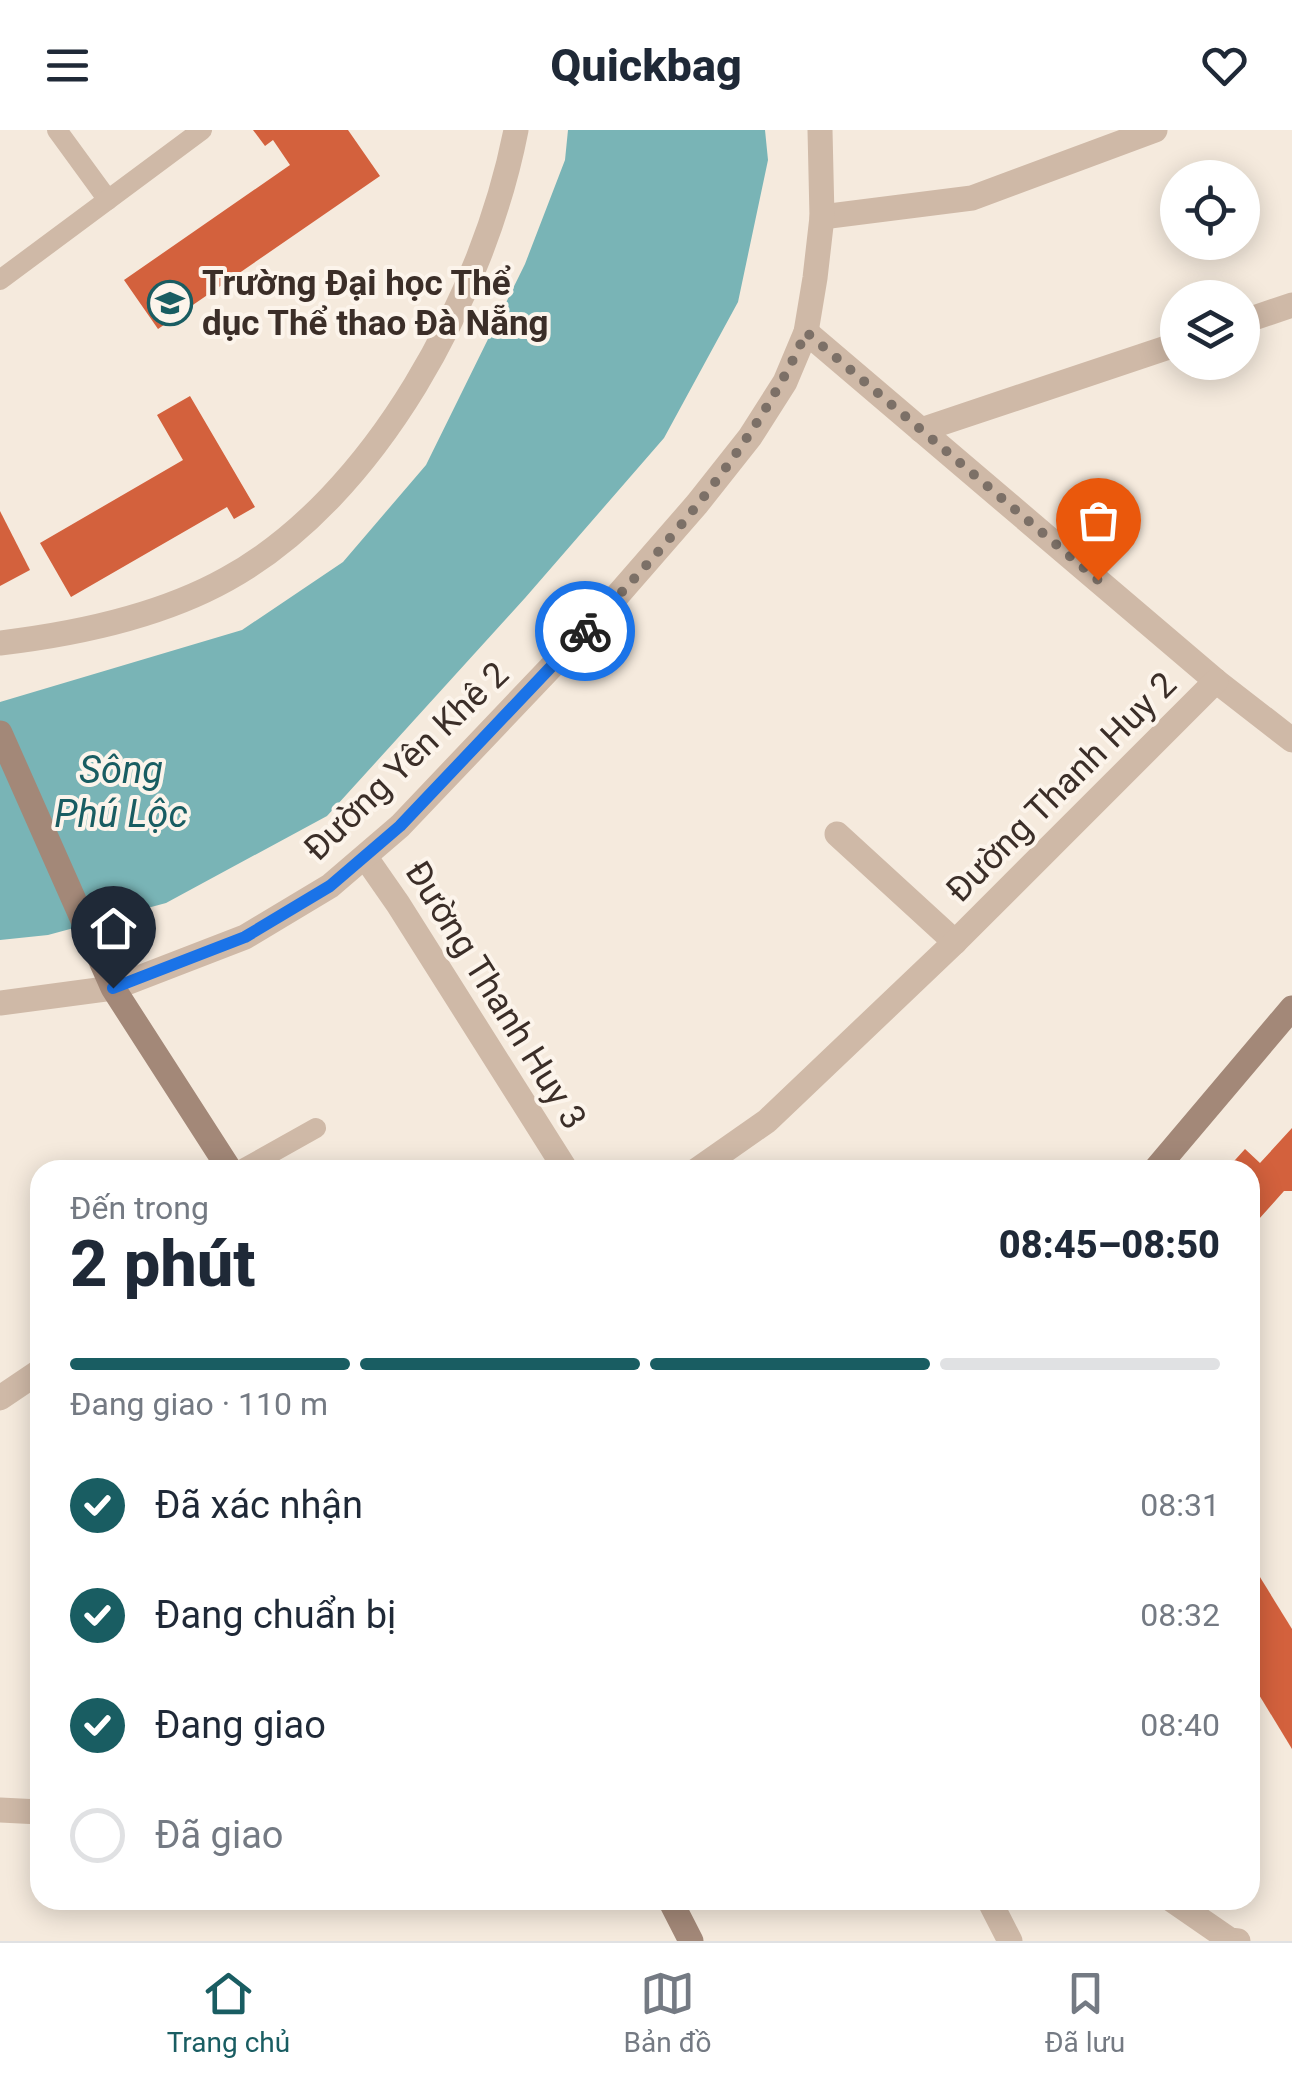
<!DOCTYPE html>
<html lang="vi">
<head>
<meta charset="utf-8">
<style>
  body { margin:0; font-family:Roboto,sans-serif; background:#f2f2f3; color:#1f2937; height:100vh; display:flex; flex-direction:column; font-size:38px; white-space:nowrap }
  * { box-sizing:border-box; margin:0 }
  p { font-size:32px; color:#747a83 }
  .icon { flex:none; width:55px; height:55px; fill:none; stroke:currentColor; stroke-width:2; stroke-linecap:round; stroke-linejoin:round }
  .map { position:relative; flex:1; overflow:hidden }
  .panel { position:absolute; left:30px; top:1030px; width:1230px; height:750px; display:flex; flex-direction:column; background:#fff; border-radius:30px; box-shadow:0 5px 25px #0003 }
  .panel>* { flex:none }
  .tools { position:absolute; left:1160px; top:30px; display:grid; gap:20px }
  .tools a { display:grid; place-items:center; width:100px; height:100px; border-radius:50%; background:#fff; box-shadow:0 5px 25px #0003; font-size:50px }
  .pin { position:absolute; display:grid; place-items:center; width:85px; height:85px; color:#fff; margin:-102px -42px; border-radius:50% 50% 50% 0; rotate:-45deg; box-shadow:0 0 10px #0007 }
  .pin .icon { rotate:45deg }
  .courier { position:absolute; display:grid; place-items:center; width:100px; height:100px; margin:-50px; border:8px solid #1a73e8; border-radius:50%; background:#fff; color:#222; box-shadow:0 2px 12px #0007 }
  .headline em { font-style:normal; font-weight:800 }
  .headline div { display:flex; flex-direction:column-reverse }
  .headline { display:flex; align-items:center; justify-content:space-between; height:170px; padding:0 40px }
  h1 { font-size:65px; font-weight:800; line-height:75px }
  .bar { display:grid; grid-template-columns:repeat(4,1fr); gap:15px 10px; align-content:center; height:120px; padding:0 40px }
  .bar i { height:12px; border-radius:8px; background:#e0e1e3 }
  .bar .active { background:#195d62 }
  .bar p { grid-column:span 4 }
  ol { padding:0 40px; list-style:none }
  li { display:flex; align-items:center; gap:30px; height:110px }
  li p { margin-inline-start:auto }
  li .icon { padding:10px; border-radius:50%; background:#195d62; color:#fff; stroke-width:4 }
  li:last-child { color:#747a83 }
  li i { width:55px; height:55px; border:5px solid #e0e1e3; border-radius:50% }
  header { display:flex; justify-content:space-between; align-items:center; height:130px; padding:0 40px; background:#fff; font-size:45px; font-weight:800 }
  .dock { display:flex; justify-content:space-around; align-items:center; height:140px; border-top:2px solid #e0e1e3; background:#fff; font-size:28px; color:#747a83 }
  .dock a { display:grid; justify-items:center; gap:5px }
  .dock .active { color:#195d62 }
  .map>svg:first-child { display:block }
</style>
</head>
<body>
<header><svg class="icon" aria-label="menu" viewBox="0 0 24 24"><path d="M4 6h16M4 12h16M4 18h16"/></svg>Quickbag<svg class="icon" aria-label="heart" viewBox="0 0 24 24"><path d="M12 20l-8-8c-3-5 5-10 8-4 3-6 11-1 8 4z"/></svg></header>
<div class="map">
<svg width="1292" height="1811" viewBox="0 0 1292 1811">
  <rect width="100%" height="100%" fill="#f5eadd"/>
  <polygon fill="#79b4b6" points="568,0 765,0 768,30 738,172 664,308 525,468 327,686 166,773 48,805 0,810 0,572 242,500 343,432 426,335 525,134 565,30"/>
  <g fill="#d3613d">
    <polygon points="253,0 348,0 380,46 158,199 124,150 290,35 273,10 265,16"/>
    <polygon points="190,266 255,377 234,389 227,377 71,467 40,413 183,330 157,285"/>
    <polygon points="0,381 30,440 0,456"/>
    <polygon points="1292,998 1292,1061 1284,1061 1250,1099 1250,1040 1226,1040 1245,1019 1260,1033"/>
    <polygon points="1250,1431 1292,1499 1292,1619 1250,1550"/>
  </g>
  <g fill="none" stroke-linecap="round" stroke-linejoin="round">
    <g stroke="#cfb9a7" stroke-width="20">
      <polyline points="57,0 108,70"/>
      <polyline points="0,150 202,0"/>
      <polyline points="241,1040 316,998"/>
    </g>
    <g stroke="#cfb9a7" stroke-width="25">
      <polyline points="822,87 972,68 1155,0"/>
      <polyline points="1242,192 1292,175"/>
      <polyline points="806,202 1216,551 1292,610"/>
      <polyline points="921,300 1178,214"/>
      <path d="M 0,513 C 76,504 159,487 227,449 C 376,367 484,164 516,0"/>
      <polyline points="837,704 955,812"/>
      <polyline points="366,728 398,774 566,1040"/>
      <polyline points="0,873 113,858 245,807 330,756 400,696 596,490 697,374 750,307 785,252 806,202 815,148 822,87 820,0"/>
      <polyline points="697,1040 767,991 955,812 1216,551"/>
      <polyline points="0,1268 40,1241"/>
      <polyline points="0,1680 40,1682"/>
      <polyline points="989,1770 1010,1811"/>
      <polyline points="1172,1770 1230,1810 1238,1811"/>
    </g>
    <g stroke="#a38878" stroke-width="25">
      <polyline points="0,603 113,858 230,1040"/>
      <polyline points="1155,1040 1292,878"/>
      <polyline points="670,1770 691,1811"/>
    </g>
  </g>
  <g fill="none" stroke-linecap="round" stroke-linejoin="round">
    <path stroke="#7c7067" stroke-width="10" stroke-dasharray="0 18" d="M 585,501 C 668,415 758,312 806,202 L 1098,450"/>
    <polyline stroke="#1a73e8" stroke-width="12" points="113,858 245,807 330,756 400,696 585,501"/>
  </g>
  <defs>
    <symbol id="school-ring" viewBox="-11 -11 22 22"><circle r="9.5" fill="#fcf4eb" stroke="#195d62" stroke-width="1.5"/><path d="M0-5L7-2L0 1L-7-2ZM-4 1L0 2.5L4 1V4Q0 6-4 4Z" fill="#195d62"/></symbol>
  </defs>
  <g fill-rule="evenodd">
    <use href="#school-ring" x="145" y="148" width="50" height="50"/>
  </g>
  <g text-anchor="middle" stroke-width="8" stroke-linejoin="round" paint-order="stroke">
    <g font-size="35" font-weight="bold" fill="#3b2e28" stroke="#fcf4eb" text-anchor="start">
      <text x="202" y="165">Trường Đại học Thể<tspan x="202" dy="40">dục Thể thao Đà Nẵng</tspan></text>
    </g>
    <g font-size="35" fill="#3b2e28" stroke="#fcf4eb">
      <text transform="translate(406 631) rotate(-44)" y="12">Đường Yên Khê 2</text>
      <text transform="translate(1061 657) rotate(-45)" y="12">Đường Thanh Huy 2</text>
      <text transform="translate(496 865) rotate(58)" y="12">Đường Thanh Huy 3</text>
    </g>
    <g font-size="38" font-style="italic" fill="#195d62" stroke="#fcf4eb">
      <text x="121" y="653">Sông<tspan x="121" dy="44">Phú Lộc</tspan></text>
    </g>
  </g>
</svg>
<div class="tools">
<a><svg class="icon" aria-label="locate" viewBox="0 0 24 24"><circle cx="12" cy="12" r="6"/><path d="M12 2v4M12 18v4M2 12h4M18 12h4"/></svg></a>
<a><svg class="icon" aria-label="layers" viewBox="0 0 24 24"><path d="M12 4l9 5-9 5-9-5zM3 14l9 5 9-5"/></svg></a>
</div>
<div class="pin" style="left:1098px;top:450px;background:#ea580c"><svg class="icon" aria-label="bag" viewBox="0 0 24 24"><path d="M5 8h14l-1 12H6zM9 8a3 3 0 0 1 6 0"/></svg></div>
<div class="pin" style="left:113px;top:858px;background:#1f2937"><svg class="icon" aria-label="home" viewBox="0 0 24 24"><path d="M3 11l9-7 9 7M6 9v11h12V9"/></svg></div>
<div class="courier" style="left:585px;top:501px"><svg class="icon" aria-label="bike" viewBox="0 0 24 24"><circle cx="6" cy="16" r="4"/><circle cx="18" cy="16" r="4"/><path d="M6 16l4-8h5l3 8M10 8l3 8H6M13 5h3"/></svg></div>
<section class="panel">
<div class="headline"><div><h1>2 phút</h1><p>Đến trong</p></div><em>08:45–08:50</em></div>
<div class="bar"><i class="active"></i><i class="active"></i><i class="active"></i><i></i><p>Đang giao · 110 m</p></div>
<ol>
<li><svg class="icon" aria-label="check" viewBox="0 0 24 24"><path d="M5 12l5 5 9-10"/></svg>Đã xác nhận<p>08:31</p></li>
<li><svg class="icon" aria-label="check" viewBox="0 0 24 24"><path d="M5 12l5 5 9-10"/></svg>Đang chuẩn bị<p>08:32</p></li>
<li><svg class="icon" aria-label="check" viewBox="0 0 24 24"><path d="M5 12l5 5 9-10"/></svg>Đang giao<p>08:40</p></li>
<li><i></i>Đã giao</li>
</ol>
</section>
</div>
<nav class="dock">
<a class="active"><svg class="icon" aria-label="home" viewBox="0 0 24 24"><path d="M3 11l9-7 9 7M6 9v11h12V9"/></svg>Trang chủ</a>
<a><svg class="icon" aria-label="map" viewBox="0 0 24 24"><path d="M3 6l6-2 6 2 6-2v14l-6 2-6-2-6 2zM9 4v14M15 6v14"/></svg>Bản đồ</a>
<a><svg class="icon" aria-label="saved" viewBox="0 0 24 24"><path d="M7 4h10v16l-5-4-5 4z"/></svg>Đã lưu</a>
</nav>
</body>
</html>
